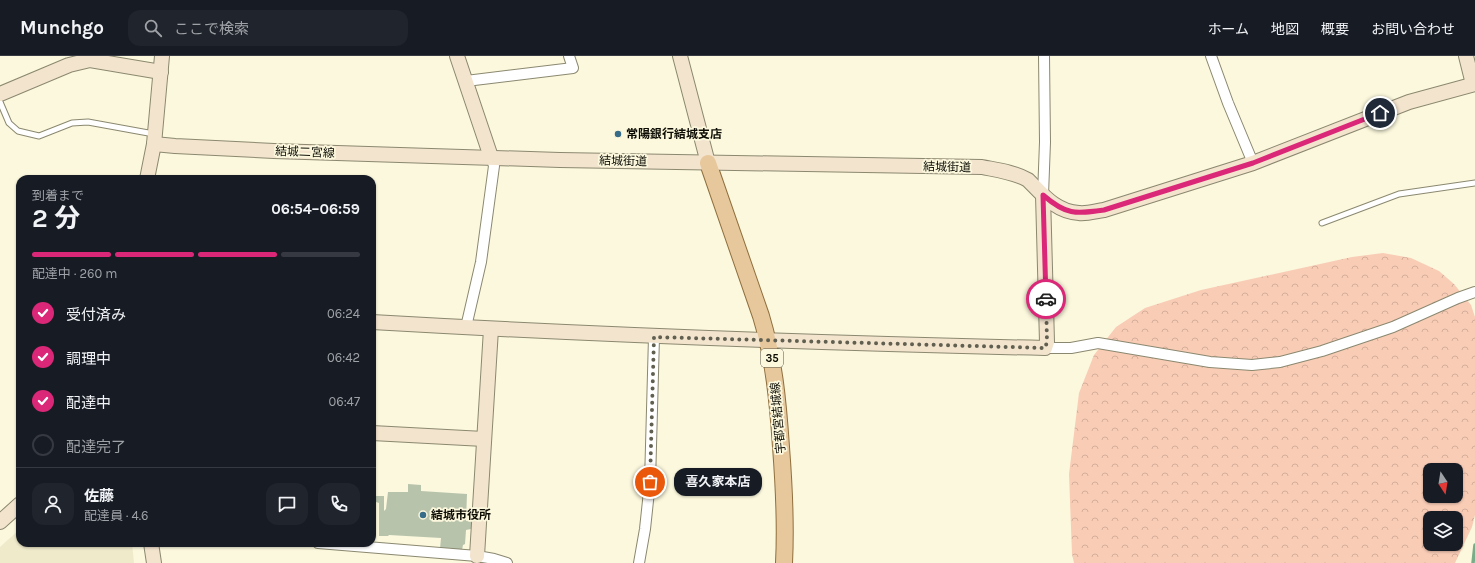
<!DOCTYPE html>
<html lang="ja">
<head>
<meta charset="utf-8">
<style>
  body { margin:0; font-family:Karla,"Noto Sans JP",sans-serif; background:#20242c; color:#f1f3f6; height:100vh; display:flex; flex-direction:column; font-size:15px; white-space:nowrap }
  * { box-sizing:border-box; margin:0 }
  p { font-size:13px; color:#9ea1a6 }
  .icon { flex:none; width:22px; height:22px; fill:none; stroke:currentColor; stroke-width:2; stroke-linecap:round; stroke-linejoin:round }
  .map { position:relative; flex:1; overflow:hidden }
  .details { position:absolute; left:16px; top:119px; width:360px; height:372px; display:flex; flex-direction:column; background:#171b24; border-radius:12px; box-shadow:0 1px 3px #0004 }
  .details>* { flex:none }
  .needle { width:26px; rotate:168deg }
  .fabs { position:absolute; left:1423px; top:407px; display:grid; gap:8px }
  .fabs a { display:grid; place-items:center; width:40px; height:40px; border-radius:8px; background:#171b24; box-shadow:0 1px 3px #0004; font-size:20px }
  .pin { position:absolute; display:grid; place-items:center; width:34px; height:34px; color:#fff; margin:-17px; border:2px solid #fff; border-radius:50%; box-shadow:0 1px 4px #0007 }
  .courier { position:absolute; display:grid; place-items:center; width:40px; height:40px; margin:-20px; border:3px solid #db2777; border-radius:50%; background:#fff; color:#222; box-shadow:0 1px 5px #0007 }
  .bubble { position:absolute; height:28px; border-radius:12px; background:#171b24; box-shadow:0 1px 3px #0004; font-size:13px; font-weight:700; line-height:28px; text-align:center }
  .overview em { font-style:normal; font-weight:700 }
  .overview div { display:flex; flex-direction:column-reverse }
  .overview { display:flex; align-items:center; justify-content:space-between; height:68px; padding:0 16px }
  h1 { font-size:26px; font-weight:700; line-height:30px }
  .bar { display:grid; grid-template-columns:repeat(4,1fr); gap:6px 4px; align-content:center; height:48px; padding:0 16px }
  .bar i { height:5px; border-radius:3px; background:#363941 }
  .bar .current { background:#db2777 }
  .bar p { grid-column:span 4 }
  .line { display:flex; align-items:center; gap:10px; padding:0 16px; border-top:1px solid #363941 }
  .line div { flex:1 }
  .round { display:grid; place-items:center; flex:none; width:42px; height:42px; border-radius:12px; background:#20242c }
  ol { padding:0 16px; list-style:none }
  li { display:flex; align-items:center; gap:12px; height:44px }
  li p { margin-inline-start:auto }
  li .icon { padding:4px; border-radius:50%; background:#db2777; color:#fff; stroke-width:4 }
  li:last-child { color:#9ea1a6 }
  li i { width:22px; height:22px; border:2px solid #363941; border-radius:50% }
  header { display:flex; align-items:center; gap:24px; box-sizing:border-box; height:56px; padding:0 20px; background:#171b24; border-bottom:1px solid #363941 }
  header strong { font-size:19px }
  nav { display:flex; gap:22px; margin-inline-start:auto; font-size:14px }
  .search { width:280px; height:36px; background:#20242c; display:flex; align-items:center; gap:10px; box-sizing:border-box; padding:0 14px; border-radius:12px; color:#9ea1a6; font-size:15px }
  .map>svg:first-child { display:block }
</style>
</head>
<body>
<header>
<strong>Munchgo</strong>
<div class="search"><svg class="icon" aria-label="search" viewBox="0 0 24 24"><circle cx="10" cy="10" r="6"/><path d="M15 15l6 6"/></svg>ここで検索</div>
<nav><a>ホーム</a><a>地図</a><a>概要</a><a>お問い合わせ</a></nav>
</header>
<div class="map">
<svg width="1475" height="507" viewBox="0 0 1475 507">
  <defs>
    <pattern id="forest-crowns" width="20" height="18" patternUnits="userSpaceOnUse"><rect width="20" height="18" fill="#f9ccb6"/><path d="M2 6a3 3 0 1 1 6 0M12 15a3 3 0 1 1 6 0" fill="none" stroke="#d4ae9b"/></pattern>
  </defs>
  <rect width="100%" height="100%" fill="#fbf8dd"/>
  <polygon fill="#efeaca" points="20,473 20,487 132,487 134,507 0,507 0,491"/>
  <path fill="url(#forest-crowns)" fill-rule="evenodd" d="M 1383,197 L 1411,202 L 1439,215 L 1454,228 L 1471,249 L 1475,261 L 1475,459 L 1472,471 L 1455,507 L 1074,507 L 1072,498 L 1069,418 L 1079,337 L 1094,299 L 1116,271 L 1145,252 L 1201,234 L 1352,201 ZM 1430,414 L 1456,414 L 1456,440 L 1430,440 ZM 1430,462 L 1456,462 L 1456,488 L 1430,488 Z"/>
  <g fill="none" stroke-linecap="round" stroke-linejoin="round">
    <polyline stroke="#79ad89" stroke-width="3.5" points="1473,507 1475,489"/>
  </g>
  <polygon fill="#b8c3ac" points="408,428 421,429 421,435 467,438 466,465 471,464 471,473 466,474 465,488 463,489 462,494 440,493 441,482 389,479 388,480 379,480 379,447 376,446 376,463 372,463 372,438 376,438 376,440 384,440 384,455 386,453 388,436 408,436"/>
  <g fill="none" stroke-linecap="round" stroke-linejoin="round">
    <defs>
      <g id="lane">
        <polyline points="0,46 9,67 18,75 39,80 72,67 88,66 154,78"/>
        <polyline points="1322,167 1399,138 1475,127"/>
      </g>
      <g id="street">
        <polyline points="1211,0 1228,47 1253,107"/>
        <polyline points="466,25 573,12 569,0"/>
        <polyline points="1043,139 1045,86 1044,0"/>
        <polyline points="466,271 481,206 494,110 491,101"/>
        <polyline points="1045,292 1071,292 1098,287 1210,306 1252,309 1280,306 1322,295 1393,271 1458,242 1475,236"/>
        <polyline points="318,487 477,500 494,503 507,507"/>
        <polyline points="639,507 645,473 650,426 654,281"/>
      </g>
      <g id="secondary">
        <polyline points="457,0 491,101"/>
        <polyline points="680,0 708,107"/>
        <polyline points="1466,0 1473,28"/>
        <polyline points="0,38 69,9 90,4 161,16"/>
        <path d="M 154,88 L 175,90 L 274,95 L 560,104 L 982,111 C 997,114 1014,116 1028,124 C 1042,138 1056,156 1079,157 C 1087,158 1096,155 1104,154 L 1253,107 L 1409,46 L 1475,28"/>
        <polyline points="147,123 154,88 162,0"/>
        <path d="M 372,266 C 596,279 820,287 1045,292 L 1047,286 L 1043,139"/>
        <polyline points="372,377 484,383"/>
        <polyline points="0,466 20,448"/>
        <polyline points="151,487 154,507"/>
        <polyline points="477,500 491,273"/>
      </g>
      <path id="primary" d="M 708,107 L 761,260 C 774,303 778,346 781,391 C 784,430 786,469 784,507"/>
    </defs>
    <use href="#lane" stroke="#8b8870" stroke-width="7"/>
    <use href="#street" stroke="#8b8870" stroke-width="12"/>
    <use href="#secondary" stroke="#8b8870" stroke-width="16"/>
    <use href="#primary" stroke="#906f3d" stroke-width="18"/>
    <use href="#lane" stroke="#fff" stroke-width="5"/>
    <use href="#street" stroke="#fff" stroke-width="10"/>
    <use href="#secondary" stroke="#f3e4ce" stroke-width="14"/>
    <use href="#primary" stroke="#e7c89d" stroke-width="16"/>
  </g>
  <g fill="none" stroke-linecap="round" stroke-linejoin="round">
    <polyline stroke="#605f50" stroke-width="4" stroke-dasharray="0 7.2" points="650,426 654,281 1045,292 1047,286 1046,243"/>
    <path stroke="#db2777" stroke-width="5" d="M 1046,243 L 1043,139 C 1066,159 1075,158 1104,154 L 1253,107 L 1380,57"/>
  </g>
  <g fill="#386d89" stroke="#fbf8dd" stroke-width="1.5">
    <circle cx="618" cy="78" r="4"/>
    <circle cx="423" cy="459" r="4"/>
  </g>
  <g text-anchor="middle" stroke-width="3.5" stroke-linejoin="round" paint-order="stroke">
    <rect fill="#fbf8dd" stroke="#545345" stroke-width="1" x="761" y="293" width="22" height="18" rx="3"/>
    <g font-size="11" font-weight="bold" fill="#0d0c04">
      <text x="772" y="306">35</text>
    </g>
    <g font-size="12" font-weight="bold" fill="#0d0c04" stroke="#fbf8dd" text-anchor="start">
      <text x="626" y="82">常陽銀行結城支店</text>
      <text x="431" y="463">結城市役所</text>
    </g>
    <g font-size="12" fill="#0d0c04" stroke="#fbf8dd">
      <text transform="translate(305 96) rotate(2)" y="4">結城二宮線</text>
      <text transform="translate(623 105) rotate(1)" y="4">結城街道</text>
      <text transform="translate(947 111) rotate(1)" y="4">結城街道</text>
      <text transform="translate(778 362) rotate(-95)" y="4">宇都宮結城線</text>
    </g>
  </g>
</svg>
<div class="fabs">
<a><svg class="needle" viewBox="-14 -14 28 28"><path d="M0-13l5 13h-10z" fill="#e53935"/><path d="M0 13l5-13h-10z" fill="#9ea1a6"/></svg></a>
<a><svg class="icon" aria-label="layers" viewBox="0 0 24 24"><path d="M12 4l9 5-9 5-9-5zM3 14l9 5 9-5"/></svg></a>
</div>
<div class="pin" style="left:650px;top:426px;background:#ea580c"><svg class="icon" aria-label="bag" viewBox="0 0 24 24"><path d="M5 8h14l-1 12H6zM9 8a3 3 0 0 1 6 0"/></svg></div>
<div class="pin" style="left:1380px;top:57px;background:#1f2937"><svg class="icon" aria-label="home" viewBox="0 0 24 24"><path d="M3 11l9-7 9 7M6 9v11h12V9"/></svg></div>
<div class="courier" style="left:1046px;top:243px"><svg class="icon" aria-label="car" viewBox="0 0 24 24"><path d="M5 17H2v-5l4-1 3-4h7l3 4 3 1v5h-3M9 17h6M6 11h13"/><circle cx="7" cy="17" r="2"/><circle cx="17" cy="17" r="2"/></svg></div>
<div class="bubble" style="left:674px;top:412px;width:88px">喜久家本店</div>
<section class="details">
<div class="overview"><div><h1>2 分</h1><p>到着まで</p></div><em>06:54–06:59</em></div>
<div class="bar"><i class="current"></i><i class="current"></i><i class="current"></i><i></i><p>配達中 · 260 m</p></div>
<ol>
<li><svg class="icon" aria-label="check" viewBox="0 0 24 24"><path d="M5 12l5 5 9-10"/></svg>受付済み<p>06:24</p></li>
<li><svg class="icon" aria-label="check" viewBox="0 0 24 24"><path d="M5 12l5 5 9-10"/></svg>調理中<p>06:42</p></li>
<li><svg class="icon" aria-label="check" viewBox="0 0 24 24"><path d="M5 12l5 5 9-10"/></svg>配達中<p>06:47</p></li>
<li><i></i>配達完了</li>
</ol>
<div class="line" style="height:72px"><a class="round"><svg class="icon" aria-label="person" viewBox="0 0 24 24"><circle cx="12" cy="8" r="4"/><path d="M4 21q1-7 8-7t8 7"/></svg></a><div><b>佐藤</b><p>配達員 · 4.6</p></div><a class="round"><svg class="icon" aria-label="chat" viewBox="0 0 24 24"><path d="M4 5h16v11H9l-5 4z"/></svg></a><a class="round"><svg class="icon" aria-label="phone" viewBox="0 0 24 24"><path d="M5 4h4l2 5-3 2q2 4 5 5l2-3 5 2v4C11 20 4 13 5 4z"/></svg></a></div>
</section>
</div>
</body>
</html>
